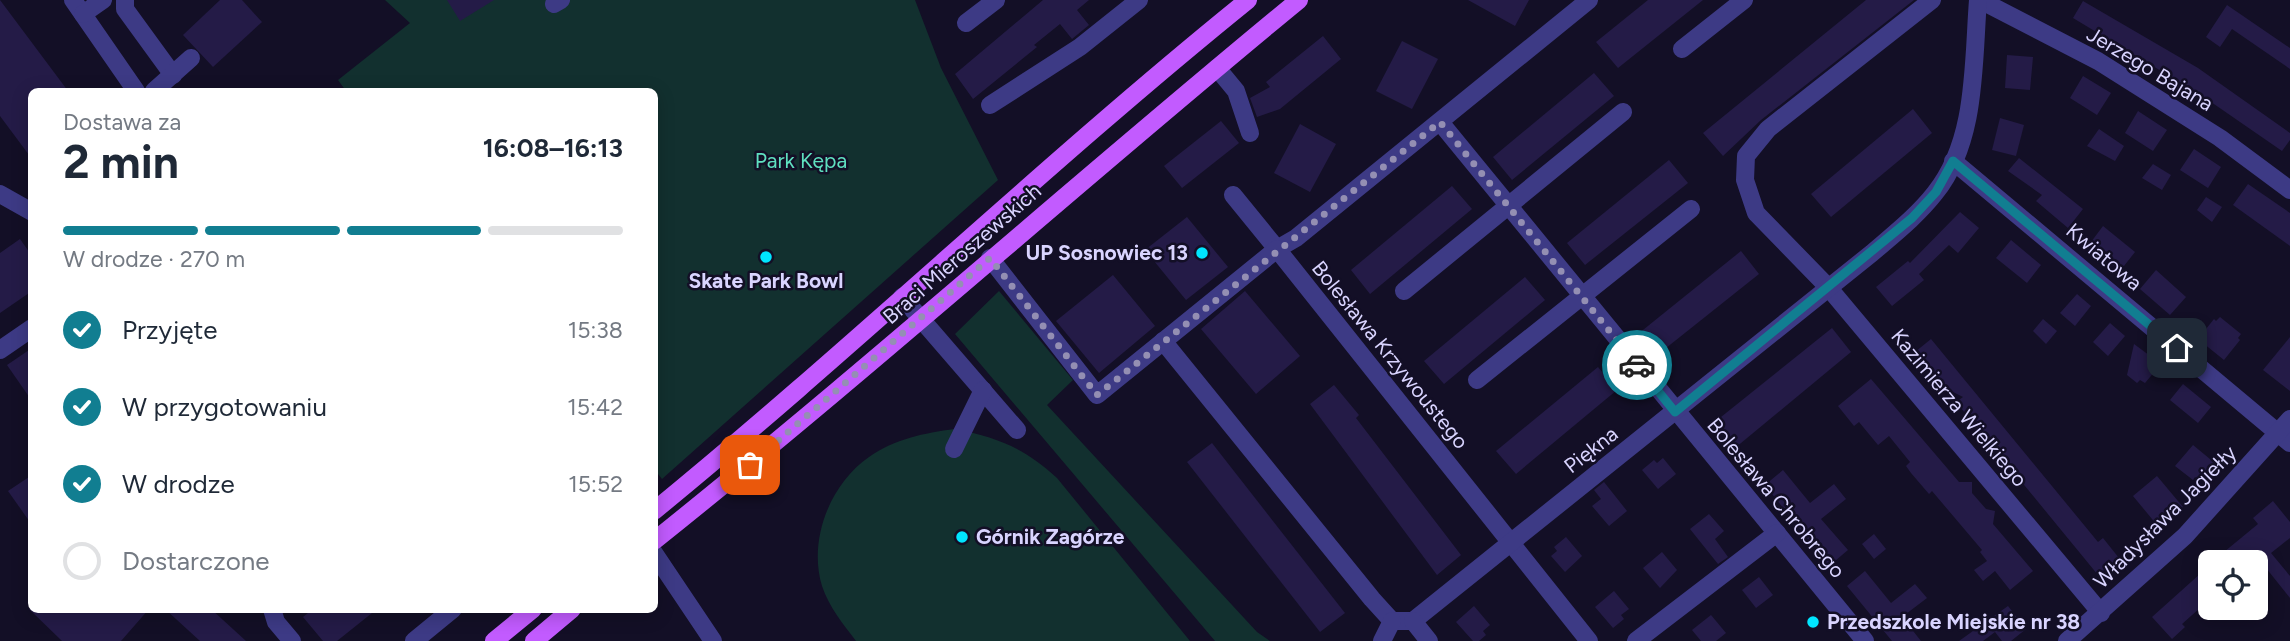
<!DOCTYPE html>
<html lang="pl">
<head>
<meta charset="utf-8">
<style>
  body { margin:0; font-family:Figtree,sans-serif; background:#f2f2f3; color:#1f2937; height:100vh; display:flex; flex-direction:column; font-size:26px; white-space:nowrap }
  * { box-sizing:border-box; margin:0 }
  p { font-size:23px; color:#747a83 }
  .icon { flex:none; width:38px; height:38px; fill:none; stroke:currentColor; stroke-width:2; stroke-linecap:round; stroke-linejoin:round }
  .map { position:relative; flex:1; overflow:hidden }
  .details { position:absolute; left:28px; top:88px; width:630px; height:525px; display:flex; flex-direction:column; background:#fff; border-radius:10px; box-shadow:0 4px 18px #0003 }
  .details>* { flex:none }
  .tools { position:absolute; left:2198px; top:550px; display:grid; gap:14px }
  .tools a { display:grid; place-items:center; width:70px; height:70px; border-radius:10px; background:#fff; box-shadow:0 4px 18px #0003; font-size:35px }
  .pin { position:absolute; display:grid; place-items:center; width:60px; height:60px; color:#fff; margin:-30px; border-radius:14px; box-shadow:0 4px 10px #0006 }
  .courier { position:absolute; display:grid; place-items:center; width:70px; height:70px; margin:-35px; border:5px solid #117e91; border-radius:50%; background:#fff; color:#222; box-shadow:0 2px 9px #0007 }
  .overview em { font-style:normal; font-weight:700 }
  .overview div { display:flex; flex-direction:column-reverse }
  .overview { display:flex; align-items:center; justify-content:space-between; height:119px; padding:0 35px }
  h1 { font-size:46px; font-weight:700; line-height:52px }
  .bar { display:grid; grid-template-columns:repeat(4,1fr); gap:10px 7px; align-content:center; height:84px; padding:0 35px }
  .bar i { height:9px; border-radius:5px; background:#e0e1e3 }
  .bar .active { background:#117e91 }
  .bar p { grid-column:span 4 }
  ol { padding:0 35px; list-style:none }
  li { display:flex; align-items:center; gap:21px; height:77px }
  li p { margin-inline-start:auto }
  li .icon { padding:7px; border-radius:50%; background:#117e91; color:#fff; stroke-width:4 }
  li:last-child { color:#747a83 }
  li i { width:38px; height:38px; border:4px solid #e0e1e3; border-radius:50% }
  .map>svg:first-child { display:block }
</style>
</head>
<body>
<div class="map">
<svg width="2290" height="641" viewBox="0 0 2290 641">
  <rect width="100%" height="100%" fill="#130f26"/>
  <g fill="#12302f">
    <polygon points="385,0 915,0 941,68 998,180 662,479 654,469 654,91 346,91 338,80 410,23"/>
    <polygon points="999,291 1073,380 1047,405 1257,632 1270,641 1215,641 955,334"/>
    <path d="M 955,429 C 999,438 1024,448 1057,478 L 1190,641 L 856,641 C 843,624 829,607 822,586 C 808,540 830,484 869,457 C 895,439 924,433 955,429 Z"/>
  </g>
  <g fill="#241b47">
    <polygon points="0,0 68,91 32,91 32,159 0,116"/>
    <polygon points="220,0 242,0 262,22 213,67 183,35"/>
    <polygon points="447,0 494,0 460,21"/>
    <polygon points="1043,0 1089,0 1077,10 1089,25 1072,39 1060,24 1034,45 1037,47 973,99 955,74"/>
    <polygon points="1468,0 1529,0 1515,26"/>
    <polygon points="1648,0 1703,0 1618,68 1596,42"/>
    <polygon points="1866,0 1914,0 1761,120 1723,156 1703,133"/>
    <polygon points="2083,1 2198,68 2290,133 2290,140 2282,151 2198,93 2196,97 2184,89 2186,86 2073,18"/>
    <polygon points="2227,5 2290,48 2290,69 2232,29 2220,47 2206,37"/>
    <polygon points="1323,36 1341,59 1280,109 1257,117 1250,98 1270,87 1266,82"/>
    <polygon points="1402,41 1438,59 1412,109 1376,91"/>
    <polygon points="2007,55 2033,57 2030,90 2005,88"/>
    <polygon points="1594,73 1614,96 1512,180 1493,157"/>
    <polygon points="2083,76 2111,93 2097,115 2070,98"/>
    <polygon points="1913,109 1932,133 1831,217 1811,194"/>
    <polygon points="2138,111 2167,130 2153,151 2125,133"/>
    <polygon points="2000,118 2024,125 2016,156 1992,150"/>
    <polygon points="1221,121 1239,143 1182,188 1164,166"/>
    <polygon points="1300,124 1336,144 1310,192 1274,173"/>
    <polygon points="2099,129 2124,146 2115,161 2087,146"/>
    <polygon points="2194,149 2221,167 2208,188 2180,170"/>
    <polygon points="2019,158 2083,209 2068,228 2036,201 2042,195 2008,171"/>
    <polygon points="1669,160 1688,183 1585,265 1567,243"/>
    <polygon points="2153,164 2171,175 2162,190 2142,178"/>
    <polygon points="2248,184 2290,213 2290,246 2233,205"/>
    <polygon points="1452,186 1472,209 1370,294 1351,270"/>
    <polygon points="2206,197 2222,207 2212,222 2197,210"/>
    <polygon points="1960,212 1979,228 1958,253 1949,245 1919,274 1924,280 1892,306 1876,287 1908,261 1910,263"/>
    <polygon points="1187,217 1228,267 1186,300 1145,250"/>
    <polygon points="2103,226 2135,252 2120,271 2088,246"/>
    <polygon points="20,239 32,256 32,291 0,313 0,253"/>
    <polygon points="2011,240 2041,265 2027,283 1996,258"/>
    <polygon points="1741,251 1759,274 1656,356 1638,334"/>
    <polygon points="2156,270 2186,297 2170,315 2140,289"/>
    <polygon points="1113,275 1155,326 1099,373 1056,321"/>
    <polygon points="1525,277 1545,300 1444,384 1424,361"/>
    <polygon points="1245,291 1300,356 1256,394 1201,329"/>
    <polygon points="2077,294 2091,306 2075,326 2060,313"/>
    <polygon points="2220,317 2241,334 2238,338 2240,340 2224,360 2198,339 2214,319 2216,321"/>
    <polygon points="2043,319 2057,331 2046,344 2033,331"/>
    <polygon points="2110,323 2125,336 2108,356 2093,342"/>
    <polygon points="1832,328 1851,352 1735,448 1716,425 1721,417"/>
    <polygon points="2290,337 2290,391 2263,370"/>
    <polygon points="1931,339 2098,542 2103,538 2119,558 2098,575 1956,402 1963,397 1945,388 1915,352"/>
    <polygon points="2134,344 2161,364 2145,383 2140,380 2137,383 2127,375"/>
    <polygon points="32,348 32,401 7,365"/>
    <polygon points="1598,367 1617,390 1516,474 1496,451"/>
    <polygon points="1871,379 1959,482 1972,482 1972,493 1986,509 1995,511 1993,524 2033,571 2010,590 1995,571 1983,581 1974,570 1987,561 1980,552 1982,550 1932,491 1929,494 1911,473 1906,466 1910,462 1889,436 1878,445 1859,422 1854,426 1838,406"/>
    <polygon points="2183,384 2211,407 2198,423 2170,400"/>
    <polygon points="1334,385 1359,415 1356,418 1461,555 1437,575 1310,404"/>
    <polygon points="1212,443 1345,613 1320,632 1187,462"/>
    <polygon points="2193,445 2216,464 2201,482 2195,477 2193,480 2175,466"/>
    <polygon points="1663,458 1676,474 1658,489 1642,470 1654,460 1657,463"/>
    <polygon points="1783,470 1810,503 1834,484 1846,499 1821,519 1848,550 1829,566 1765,485"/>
    <polygon points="32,475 32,525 8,491"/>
    <polygon points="2157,476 2183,507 2157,525 2133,496"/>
    <polygon points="1604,482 1627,511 1609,526 1592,506 1601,499 1594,490"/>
    <polygon points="2273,501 2290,522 2290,538 2271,553 2290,576 2290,598 2266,568 2256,576 2256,562 2231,562 2224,552 2258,524 2253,518"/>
    <polygon points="1709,514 1724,531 1715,539 1728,557 1718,564 1690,529"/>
    <polygon points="1874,534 1886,549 1874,559 1862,544"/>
    <polygon points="1566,537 1582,556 1565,572 1551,556 1557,551 1554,547"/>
    <polygon points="1662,552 1677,570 1660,588 1643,568"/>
    <polygon points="2210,565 2210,599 2182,624 2185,627 2172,639 2152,617"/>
    <polygon points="1865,571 1891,603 1915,584 1927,598 1902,617 1921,641 1892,641 1847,586"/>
    <polygon points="1759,577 1773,595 1756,608 1742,590"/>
    <polygon points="1614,591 1629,609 1621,615 1624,619 1613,628 1595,607"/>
    <polygon points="1474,606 1490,625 1483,631 1486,635 1479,641 1473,641 1456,622"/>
    <polygon points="2008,606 2026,629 2011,641 2002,641 1995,632 1983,641 1959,641"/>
    <polygon points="29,609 149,609 121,641 62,641"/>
    <polygon points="165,609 211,609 246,641 200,641"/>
    <polygon points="313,609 377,609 337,641 323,641 303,617"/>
    <polygon points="1711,615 1726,633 1716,641 1701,641 1692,630"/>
  </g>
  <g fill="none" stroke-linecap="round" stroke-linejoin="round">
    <g stroke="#3d3a85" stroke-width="18">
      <polyline points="73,0 136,91"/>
      <polyline points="125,0 125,9 173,75"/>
      <polyline points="1932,0 1768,129 1746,156 1745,180 1756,213 1828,287 2101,613"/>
      <polyline points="1980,0 2098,61 2220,138 2290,190"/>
      <polyline points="554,4 561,0"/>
      <polyline points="83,14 103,0"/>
      <polyline points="966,23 996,0"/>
      <polyline points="1682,49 1744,0"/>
      <polyline points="1217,68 1236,91 1250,133"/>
      <polyline points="154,91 191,58"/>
      <polyline points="990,105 1080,47 1139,0"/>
      <polyline points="1440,122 1865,641"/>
      <polyline points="1953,161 2290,443"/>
      <polyline points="0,194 32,212"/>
      <polyline points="1233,195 1277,249 1296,238 1589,0"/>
      <polyline points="990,258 1097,395 1277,249 1589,641"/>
      <polyline points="1404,291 1623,112"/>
      <polyline points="902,297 1017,430"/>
      <path d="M 1163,341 L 1372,599 L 1392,621 L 1413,621 L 1872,253 C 1894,234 1917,216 1935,193 C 1977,141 1973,63 1978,0"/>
      <polyline points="0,350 32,328"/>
      <polyline points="1477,380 1691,209"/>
      <polyline points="954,449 983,390"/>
      <polyline points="654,553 713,641"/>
      <polyline points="272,609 276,622 292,641"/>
      <polyline points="1413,621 1429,641"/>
      <polyline points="414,641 453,609"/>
      <polyline points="1382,641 1392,621"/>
      <polyline points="1636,641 1777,533"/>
      <polyline points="2067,641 2185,536 2290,419"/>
    </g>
    <g stroke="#c25bff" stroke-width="18">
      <path d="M 654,511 C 857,345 1045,164 1248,0"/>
      <path d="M 654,541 C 873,366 1082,178 1299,0"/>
      <polyline points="494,641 533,609"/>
      <polyline points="534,641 572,609"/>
    </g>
  </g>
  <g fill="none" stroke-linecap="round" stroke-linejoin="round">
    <polyline stroke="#948fb3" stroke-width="7" stroke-dasharray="0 12.6" points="750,465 990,258 1097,395 1440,122 1637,365"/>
    <polyline stroke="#117e91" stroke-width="9" points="1637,365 1675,412 1912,218 1936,192 1953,161 2177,348"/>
  </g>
  <g fill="#00e5ff" stroke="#130f26" stroke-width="2.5">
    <circle cx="1202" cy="253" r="7"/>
    <circle cx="766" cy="257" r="7"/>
    <circle cx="962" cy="537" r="7"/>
    <circle cx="1813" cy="622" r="7"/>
  </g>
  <g text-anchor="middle" stroke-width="5" stroke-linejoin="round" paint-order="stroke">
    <g font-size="21" fill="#d9d4ff" stroke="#130f26">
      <text transform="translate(2150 69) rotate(31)" y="7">Jerzego Bajana</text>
      <text transform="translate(962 254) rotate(-41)" y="7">Braci Mieroszewskich</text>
      <text transform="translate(2104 257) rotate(40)" y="7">Kwiatowa</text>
      <text transform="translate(1390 355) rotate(51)" y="7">Bolesława Krzywoustego</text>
      <text transform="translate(1959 408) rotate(50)" y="7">Kazimierza Wielkiego</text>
      <text transform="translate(1591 450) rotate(-38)" y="7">Piękna</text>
      <text transform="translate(1776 498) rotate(50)" y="7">Bolesława Chrobrego</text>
      <text transform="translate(2165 517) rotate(-45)" y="7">Władysława Jagiełły</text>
    </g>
    <g font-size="21" fill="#5fe0c0" stroke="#130f26">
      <text x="801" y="168">Park Kępa</text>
    </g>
    <g font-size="21" font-weight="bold" fill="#d9d4ff" stroke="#130f26" text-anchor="start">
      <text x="1188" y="260" text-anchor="end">UP Sosnowiec 13</text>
      <text x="766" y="288" text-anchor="middle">Skate Park Bowl</text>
      <text x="976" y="544">Górnik Zagórze</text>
      <text x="1827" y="629">Przedszkole Miejskie nr 38</text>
    </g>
  </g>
</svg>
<div class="tools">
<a><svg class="icon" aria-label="locate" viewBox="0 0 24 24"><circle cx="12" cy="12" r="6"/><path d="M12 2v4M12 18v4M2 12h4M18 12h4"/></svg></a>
</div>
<div class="pin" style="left:750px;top:465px;background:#ea580c"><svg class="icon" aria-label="bag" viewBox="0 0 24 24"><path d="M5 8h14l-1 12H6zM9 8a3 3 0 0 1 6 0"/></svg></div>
<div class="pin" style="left:2177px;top:348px;background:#1f2937"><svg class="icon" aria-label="home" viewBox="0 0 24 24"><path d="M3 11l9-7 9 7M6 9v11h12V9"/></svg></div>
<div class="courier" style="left:1637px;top:365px"><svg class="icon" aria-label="car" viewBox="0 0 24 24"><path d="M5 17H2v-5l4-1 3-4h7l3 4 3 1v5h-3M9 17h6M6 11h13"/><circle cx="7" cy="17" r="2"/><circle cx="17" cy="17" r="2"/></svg></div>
<section class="details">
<div class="overview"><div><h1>2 min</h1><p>Dostawa za</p></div><em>16:08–16:13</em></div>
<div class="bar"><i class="active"></i><i class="active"></i><i class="active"></i><i></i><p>W drodze · 270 m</p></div>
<ol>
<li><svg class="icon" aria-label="check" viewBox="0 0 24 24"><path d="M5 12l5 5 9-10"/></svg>Przyjęte<p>15:38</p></li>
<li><svg class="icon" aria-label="check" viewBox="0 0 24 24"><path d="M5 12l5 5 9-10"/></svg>W przygotowaniu<p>15:42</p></li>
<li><svg class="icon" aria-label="check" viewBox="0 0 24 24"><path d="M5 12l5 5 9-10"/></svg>W drodze<p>15:52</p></li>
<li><i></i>Dostarczone</li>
</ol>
</section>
</div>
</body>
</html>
